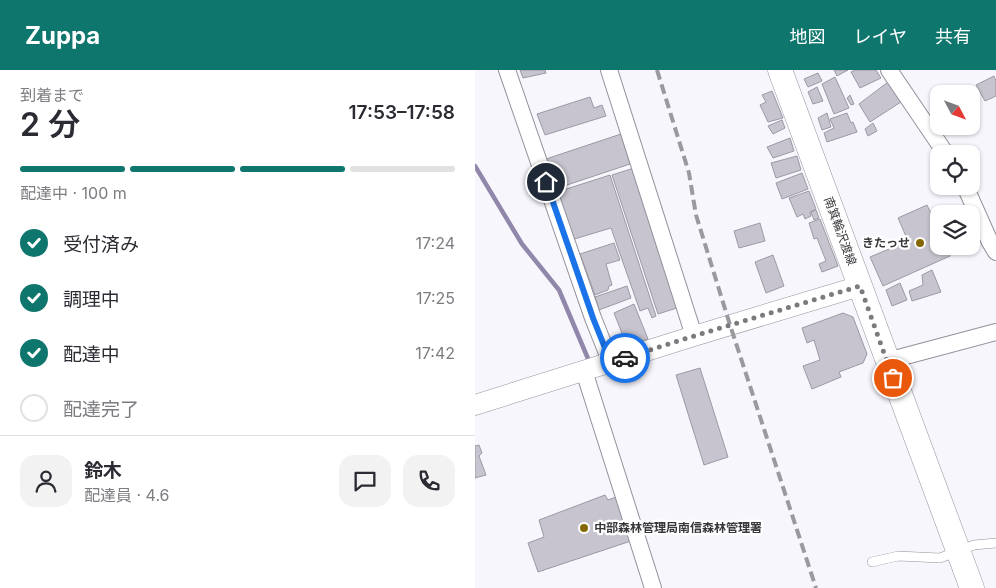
<!DOCTYPE html>
<html lang="ja">
<head>
<meta charset="utf-8">
<style>
  body { margin:0; font-family:Inter,"Noto Sans JP",sans-serif; background:#f2f2f3; color:#2b2b33; height:100vh; display:flex; flex-direction:column; font-size:19px; white-space:nowrap }
  * { box-sizing:border-box; margin:0 }
  p { font-size:16px; color:#7c7c81 }
  .icon { flex:none; width:28px; height:28px; fill:none; stroke:currentColor; stroke-width:2; stroke-linecap:round; stroke-linejoin:round }
  .map { position:relative; flex:1; overflow:hidden }
  .panel { display:flex; flex-direction:column; background:#fff; width:475px }
  .panel>* { flex:none }
  .needle { width:32px; rotate:131deg }
  .controls { position:absolute; left:455px; top:15px; display:grid; gap:10px }
  .controls a { display:grid; place-items:center; width:50px; height:50px; border-radius:10px; background:#fff; box-shadow:0 1px 4px #0004; font-size:25px }
  .pin { position:absolute; display:grid; place-items:center; width:42px; height:42px; color:#fff; margin:-21px; border:2px solid #fff; border-radius:50%; box-shadow:0 1px 5px #0007 }
  .courier { position:absolute; display:grid; place-items:center; width:50px; height:50px; margin:-25px; border:4px solid #1a73e8; border-radius:50%; background:#fff; color:#222; box-shadow:0 1px 6px #0007 }
  .head em { font-style:normal; font-weight:600 }
  .head div { display:flex; flex-direction:column-reverse }
  .head { display:flex; align-items:center; justify-content:space-between; height:85px; padding:0 20px }
  h1 { font-size:32px; font-weight:600; line-height:38px }
  .bar { display:grid; grid-template-columns:repeat(4,1fr); gap:8px 5px; align-content:center; height:60px; padding:0 20px }
  .bar i { height:6px; border-radius:4px; background:#e1e1e2 }
  .bar .active { background:#0f766e }
  .bar p { grid-column:span 4 }
  .line { display:flex; align-items:center; gap:12px; padding:0 20px; border-top:1px solid #e1e1e2 }
  .line div { flex:1 }
  .round { display:grid; place-items:center; flex:none; width:52px; height:52px; border-radius:15px; background:#f2f2f3 }
  ol { padding:0 20px; list-style:none }
  li { display:flex; align-items:center; gap:15px; height:55px }
  li p { margin-inline-start:auto }
  li .icon { padding:5px; border-radius:50%; background:#0f766e; color:#fff; stroke-width:4 }
  li:last-child { color:#7c7c81 }
  li i { width:28px; height:28px; border:2px solid #e1e1e2; border-radius:50% }
  header { display:flex; align-items:center; gap:30px; box-sizing:border-box; height:70px; padding:0 25px; background:#0f766e; color:#fff }
  header strong { font-size:24px }
  nav { display:flex; gap:28px; margin-inline-start:auto; font-size:18px }
  main { display:flex; flex:1; min-height:0 }
  .map>svg:first-child { display:block }
</style>
</head>
<body>
<header>
<strong>Zuppa</strong>
<nav><a>地図</a><a>レイヤ</a><a>共有</a></nav>
</header>
<main>
<section class="panel">
<div class="head"><div><h1>2 分</h1><p>到着まで</p></div><em>17:53–17:58</em></div>
<div class="bar"><i class="active"></i><i class="active"></i><i class="active"></i><i></i><p>配達中 · 100 m</p></div>
<ol>
<li><svg class="icon" aria-label="check" viewBox="0 0 24 24"><path d="M5 12l5 5 9-10"/></svg>受付済み<p>17:24</p></li>
<li><svg class="icon" aria-label="check" viewBox="0 0 24 24"><path d="M5 12l5 5 9-10"/></svg>調理中<p>17:25</p></li>
<li><svg class="icon" aria-label="check" viewBox="0 0 24 24"><path d="M5 12l5 5 9-10"/></svg>配達中<p>17:42</p></li>
<li><i></i>配達完了</li>
</ol>
<div class="line" style="height:90px"><a class="round"><svg class="icon" aria-label="person" viewBox="0 0 24 24"><circle cx="12" cy="8" r="4"/><path d="M4 21q1-7 8-7t8 7"/></svg></a><div><b>鈴木</b><p>配達員 · 4.6</p></div><a class="round"><svg class="icon" aria-label="chat" viewBox="0 0 24 24"><path d="M4 5h16v11H9l-5 4z"/></svg></a><a class="round"><svg class="icon" aria-label="phone" viewBox="0 0 24 24"><path d="M5 4h4l2 5-3 2q2 4 5 5l2-3 5 2v4C11 20 4 13 5 4z"/></svg></a></div>
</section>
<div class="map">
<svg width="521" height="518" viewBox="0 0 521 518">
  <rect width="100%" height="100%" fill="#f8f6fd"/>
  <g fill="none" stroke-linecap="round" stroke-linejoin="round">
    <polyline stroke="#9187aa" stroke-width="4.5" points="0,96 47,174 84,220 114,291"/>
  </g>
  <g fill="#c7c4cf" stroke="#9b99a3">
    <polygon points="45,0 70,0 71,3 48,8"/>
    <polygon points="359,0 373,0 362,6"/>
    <polygon points="380,0 401,0 406,8 385,18 376,2"/>
    <polygon points="343,3 347,11 333,17 329,9"/>
    <polygon points="519,6 521,11 521,26 510,31 501,15"/>
    <polygon points="360,7 374,38 359,44 347,14"/>
    <polygon points="413,12 426,32 395,52 384,34"/>
    <polygon points="342,17 348,31 338,34 333,22"/>
    <polygon points="297,21 308,48 293,52 285,35 291,32 287,25"/>
    <polygon points="375,25 379,34 376,35 372,28"/>
    <polygon points="115,27 119,38 127,35 131,46 70,65 62,44"/>
    <polygon points="352,43 356,57 347,60 343,48"/>
    <polygon points="372,43 376,53 378,52 382,62 352,72 349,63 359,58 355,49"/>
    <polygon points="307,50 310,58 298,64 293,56"/>
    <polygon points="398,53 402,61 393,66 390,59"/>
    <polygon points="146,64 155,94 77,120 68,90"/>
    <polygon points="315,68 319,81 298,88 292,77"/>
    <polygon points="322,86 326,100 301,108 296,93"/>
    <polygon points="159,98 202,238 183,244 137,105"/>
    <polygon points="327,103 333,119 307,129 301,113"/>
    <polygon points="135,105 181,246 177,248 173,238 165,241 136,158 96,170 79,123"/>
    <polygon points="334,121 341,139 335,142 336,146 330,149 328,144 322,147 314,128"/>
    <polygon points="452,135 464,160 464,176 471,176 475,186 408,216 395,187 433,171 423,148"/>
    <polygon points="341,140 344,148 339,150 336,142"/>
    <polygon points="345,149 363,196 347,202 344,194 351,191 342,168 339,169 334,153"/>
    <polygon points="285,153 290,171 264,178 259,161"/>
    <polygon points="139,173 145,190 131,194 137,215 134,216 133,220 120,225 105,184"/>
    <polygon points="298,185 309,216 291,223 280,192"/>
    <polygon points="457,200 466,222 437,231 434,221 448,215 447,205"/>
    <polygon points="425,213 432,230 417,236 411,220"/>
    <polygon points="152,216 156,228 124,240 120,227"/>
    <polygon points="159,234 173,269 152,276 139,243"/>
    <polygon points="368,243 378,247 392,284 388,293 364,302 366,307 337,319 328,296 345,290 339,270 332,273 327,258"/>
    <polygon points="225,298 253,387 229,395 201,305"/>
    <polygon points="4,375 7,383 4,386 11,405 0,408 0,376"/>
    <polygon points="130,425 133,430 141,427 156,471 63,502 53,473 69,467 64,450"/>
  </g>
  <g fill="none" stroke-linecap="round" stroke-linejoin="round">
    <defs>
      <polyline id="service" points="397,492 423,486 465,488 499,475 521,473"/>
      <g id="minor">
        <polyline points="32,0 118,248 136,293"/>
        <polyline points="134,0 219,266"/>
        <polyline points="414,0 471,84"/>
        <polyline points="490,116 515,172 521,182"/>
        <polyline points="412,291 521,262"/>
        <polyline points="109,301 178,518"/>
      </g>
      <polyline id="tertiary" points="0,335 219,266 385,216"/>
      <polyline id="secondary" points="305,0 497,518"/>
    </defs>
    <use href="#service" stroke="#93919b" stroke-width="10"/>
    <use href="#minor" stroke="#93919b" stroke-width="18"/>
    <use href="#tertiary" stroke="#93919b" stroke-width="21"/>
    <use href="#secondary" stroke="#93919b" stroke-width="25"/>
    <use href="#service" stroke="#fff" stroke-width="9"/>
    <use href="#minor" stroke="#fff" stroke-width="16"/>
    <use href="#tertiary" stroke="#fff" stroke-width="20"/>
    <use href="#secondary" stroke="#fff" stroke-width="24"/>
    <polyline stroke="#9b999f" stroke-width="4" stroke-dasharray="10 5" stroke-linecap="butt" points="182,0 214,103 221,145 255,255 341,518"/>
  </g>
  <g fill="none" stroke-linecap="round" stroke-linejoin="round">
    <polyline stroke="#7b7a7f" stroke-width="5" stroke-dasharray="0 9" points="150,288 219,266 385,216 418,308"/>
    <polyline stroke="#1a73e8" stroke-width="6" points="71,112 118,248 136,293 150,288"/>
  </g>
  <g fill="#866803" stroke="#fff" stroke-width="2">
    <circle cx="445" cy="173" r="5"/>
    <circle cx="109" cy="458" r="5"/>
  </g>
  <g text-anchor="middle" stroke-width="4.5" stroke-linejoin="round" paint-order="stroke">
    <g font-size="12" fill="#38373b" stroke="#fff">
      <text transform="translate(365 161) rotate(70)" y="4">南箕輪沢渡線</text>
    </g>
    <g font-size="12" font-weight="bold" fill="#38373b" stroke="#fff" text-anchor="end">
      <text x="435" y="177">きたっせ</text>
      <text x="119" y="462" text-anchor="start">中部森林管理局南信森林管理署</text>
    </g>
  </g>
</svg>
<div class="controls">
<a><svg class="needle" viewBox="-14 -14 28 28"><path d="M0-13l5 13h-10z" fill="#e53935"/><path d="M0 13l5-13h-10z" fill="#7c7c81"/></svg></a>
<a><svg class="icon" aria-label="locate" viewBox="0 0 24 24"><circle cx="12" cy="12" r="6"/><path d="M12 2v4M12 18v4M2 12h4M18 12h4"/></svg></a>
<a><svg class="icon" aria-label="layers" viewBox="0 0 24 24"><path d="M12 4l9 5-9 5-9-5zM3 14l9 5 9-5"/></svg></a>
</div>
<div class="pin" style="left:418px;top:308px;background:#ea580c"><svg class="icon" aria-label="bag" viewBox="0 0 24 24"><path d="M5 8h14l-1 12H6zM9 8a3 3 0 0 1 6 0"/></svg></div>
<div class="pin" style="left:71px;top:112px;background:#1f2937"><svg class="icon" aria-label="home" viewBox="0 0 24 24"><path d="M3 11l9-7 9 7M6 9v11h12V9"/></svg></div>
<div class="courier" style="left:150px;top:288px"><svg class="icon" aria-label="car" viewBox="0 0 24 24"><path d="M5 17H2v-5l4-1 3-4h7l3 4 3 1v5h-3M9 17h6M6 11h13"/><circle cx="7" cy="17" r="2"/><circle cx="17" cy="17" r="2"/></svg></div>
</div>
</main>
</body>
</html>
